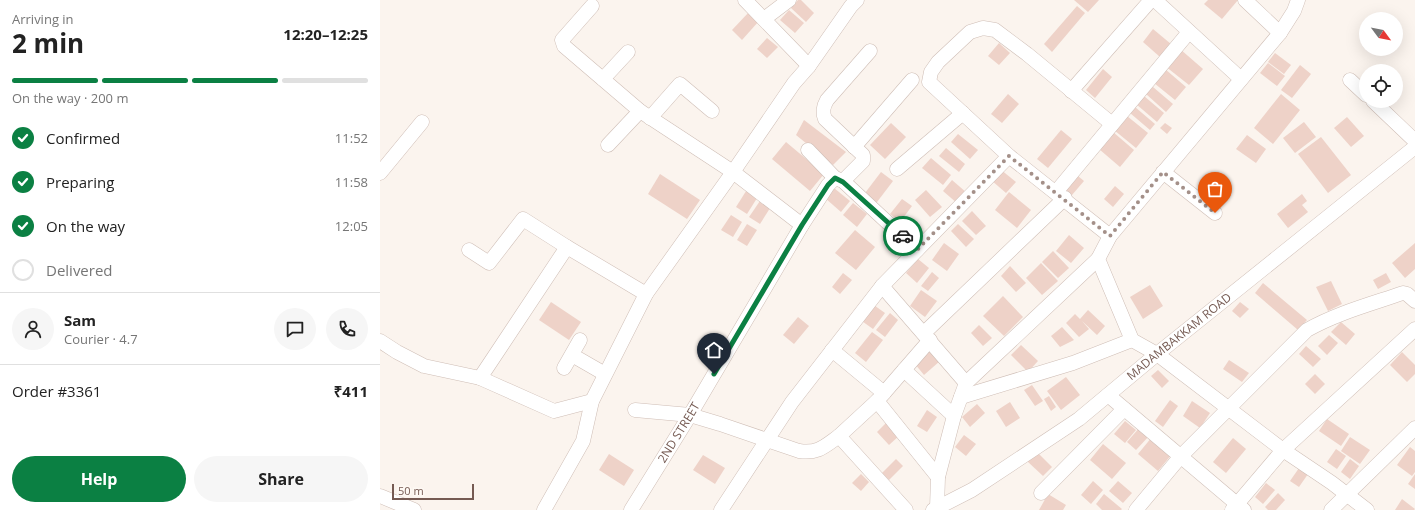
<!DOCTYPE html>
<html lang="en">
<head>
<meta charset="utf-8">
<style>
  body { margin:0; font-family:"Open Sans",sans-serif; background:#f6f6f6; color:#222; height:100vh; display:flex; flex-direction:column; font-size:15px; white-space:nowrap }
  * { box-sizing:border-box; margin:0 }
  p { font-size:13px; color:#767676 }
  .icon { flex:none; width:22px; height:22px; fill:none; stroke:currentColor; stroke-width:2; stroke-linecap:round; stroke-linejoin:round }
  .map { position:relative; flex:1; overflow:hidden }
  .drawer { display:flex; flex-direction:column; background:#fff; width:380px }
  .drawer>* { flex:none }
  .needle { width:26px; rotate:122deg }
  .buttons { position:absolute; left:979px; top:12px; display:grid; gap:8px }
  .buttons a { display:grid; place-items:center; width:44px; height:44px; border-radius:50%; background:#fff; box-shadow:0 4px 16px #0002; font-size:20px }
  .scale { position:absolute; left:12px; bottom:10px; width:82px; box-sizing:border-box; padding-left:4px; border:2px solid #755a52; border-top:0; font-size:11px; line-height:14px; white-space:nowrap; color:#755a52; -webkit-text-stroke:3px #fef9f4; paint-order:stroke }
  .pin { position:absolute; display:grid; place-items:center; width:34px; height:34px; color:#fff; margin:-41px -17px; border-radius:50% 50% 50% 0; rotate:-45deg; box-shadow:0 0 4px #0007 }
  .pin .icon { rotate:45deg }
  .courier { position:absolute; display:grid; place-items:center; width:40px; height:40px; margin:-20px; border:3px solid #0b8043; border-radius:50%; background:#fff; color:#222; box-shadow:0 1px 5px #0007 }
  .summary em { font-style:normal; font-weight:700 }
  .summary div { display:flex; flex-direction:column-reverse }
  .summary { display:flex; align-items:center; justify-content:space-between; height:68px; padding:0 12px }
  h1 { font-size:26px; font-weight:700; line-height:30px }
  .bar { display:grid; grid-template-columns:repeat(4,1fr); gap:6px 4px; align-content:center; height:48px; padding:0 12px }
  .bar i { height:5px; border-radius:3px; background:#e0e0e0 }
  .bar .selected { background:#0b8043 }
  .bar p { grid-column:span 4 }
  .line { display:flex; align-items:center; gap:10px; padding:0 12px; border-top:1px solid #e0e0e0 }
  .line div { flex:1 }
  .round { display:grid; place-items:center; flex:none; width:42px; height:42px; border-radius:21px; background:#f6f6f6 }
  ol { padding:0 12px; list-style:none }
  li { display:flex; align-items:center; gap:12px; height:44px }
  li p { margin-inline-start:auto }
  li .icon { padding:4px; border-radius:50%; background:#0b8043; color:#fff; stroke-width:4 }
  li:last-child { color:#767676 }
  li i { width:22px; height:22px; border:2px solid #e0e0e0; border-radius:50% }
  .primary-button { display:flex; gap:8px; margin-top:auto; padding:8px 12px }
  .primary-button a { flex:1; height:46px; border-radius:24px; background:#0b8043; color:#fff; font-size:16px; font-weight:700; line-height:46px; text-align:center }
  .primary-button a+a { background:#f6f6f6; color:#222 }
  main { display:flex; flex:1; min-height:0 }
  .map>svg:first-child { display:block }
</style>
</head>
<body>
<main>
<section class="drawer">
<div class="summary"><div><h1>2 min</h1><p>Arriving in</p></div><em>12:20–12:25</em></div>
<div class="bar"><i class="selected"></i><i class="selected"></i><i class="selected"></i><i></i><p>On the way · 200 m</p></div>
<ol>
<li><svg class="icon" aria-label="check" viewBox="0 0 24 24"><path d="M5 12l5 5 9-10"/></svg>Confirmed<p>11:52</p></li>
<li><svg class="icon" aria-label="check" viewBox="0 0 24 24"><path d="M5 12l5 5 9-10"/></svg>Preparing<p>11:58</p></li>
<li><svg class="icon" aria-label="check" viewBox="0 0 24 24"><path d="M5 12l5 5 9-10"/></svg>On the way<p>12:05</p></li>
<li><i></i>Delivered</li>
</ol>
<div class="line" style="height:72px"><a class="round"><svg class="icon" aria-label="person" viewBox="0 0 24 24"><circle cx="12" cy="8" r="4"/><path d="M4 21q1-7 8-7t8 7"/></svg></a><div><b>Sam</b><p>Courier · 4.7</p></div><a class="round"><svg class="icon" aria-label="chat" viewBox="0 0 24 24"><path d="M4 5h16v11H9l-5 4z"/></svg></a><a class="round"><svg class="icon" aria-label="phone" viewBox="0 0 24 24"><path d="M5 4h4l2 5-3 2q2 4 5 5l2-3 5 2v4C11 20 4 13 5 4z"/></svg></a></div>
<div class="line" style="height:52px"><div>Order #3361</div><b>₹411</b></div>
<div class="primary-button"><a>Help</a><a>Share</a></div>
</section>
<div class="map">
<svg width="1035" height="510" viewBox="0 0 1035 510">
  <rect width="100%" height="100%" fill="#fbf4ee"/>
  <g fill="#eed2c8">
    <polygon points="418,0 421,0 434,13 426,22 411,8"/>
    <polygon points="694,0 719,0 708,12"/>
    <polygon points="828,0 858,0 842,19 824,4"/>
    <polygon points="697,6 705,13 672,52 664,44"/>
    <polygon points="409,10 424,23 415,33 400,20"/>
    <polygon points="369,12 379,21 362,40 352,30"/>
    <polygon points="773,29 791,44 780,57 763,42"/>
    <polygon points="387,38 398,47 387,58 377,49"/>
    <polygon points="619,43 630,53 619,65 608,56"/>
    <polygon points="800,49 823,69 809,85 785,66"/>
    <polygon points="895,53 911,65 904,74 888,62"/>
    <polygon points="888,63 905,76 897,86 880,73"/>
    <polygon points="920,65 931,74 912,98 901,90"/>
    <polygon points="723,69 732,77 715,98 706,90"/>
    <polygon points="785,69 806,87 795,100 774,83"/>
    <polygon points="773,87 793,104 786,112 766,94"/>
    <polygon points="628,94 639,104 622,123 611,114"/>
    <polygon points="901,94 920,110 893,144 874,128"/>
    <polygon points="764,96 784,113 777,122 756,104"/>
    <polygon points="755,107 775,124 770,130 750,113"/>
    <polygon points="747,116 768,133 756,148 734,130"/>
    <polygon points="967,117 984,136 971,147 954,128"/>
    <polygon points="424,120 466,152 453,165 416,135"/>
    <polygon points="924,122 936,137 915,153 903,138"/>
    <polygon points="511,123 526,137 505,159 490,145"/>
    <polygon points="785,123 792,128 787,134 780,128"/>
    <polygon points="681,130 692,139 668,168 657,159"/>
    <polygon points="733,132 754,150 740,167 719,149"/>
    <polygon points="578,134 598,150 590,159 571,142"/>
    <polygon points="867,135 886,149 876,163 856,149"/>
    <polygon points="941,137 971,175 948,193 918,154"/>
    <polygon points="406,142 444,174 430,191 392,159"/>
    <polygon points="566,148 585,164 579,172 559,156"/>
    <polygon points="551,158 571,175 563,185 542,168"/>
    <polygon points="620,169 636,182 626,193 611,180"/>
    <polygon points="501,172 513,181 494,206 482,197"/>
    <polygon points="835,172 849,183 843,192 829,181"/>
    <polygon points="280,174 320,200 307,219 268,194"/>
    <polygon points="698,176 704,181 692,195 686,190"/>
    <polygon points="572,180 587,193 578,204 563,191"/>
    <polygon points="735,186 744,194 733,207 724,199"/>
    <polygon points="368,188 379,195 367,214 356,207"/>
    <polygon points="454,188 470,201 461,212 445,198"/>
    <polygon points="546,190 562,207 550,217 535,200"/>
    <polygon points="629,192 651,210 637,228 615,210"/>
    <polygon points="922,194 927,201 922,205 928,212 908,228 897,214"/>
    <polygon points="382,198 392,205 380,224 369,217"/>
    <polygon points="522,199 532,206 520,222 510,214"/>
    <polygon points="473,203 487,214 477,227 463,215"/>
    <polygon points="592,211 606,226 596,235 582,221"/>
    <polygon points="351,215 362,222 353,237 341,230"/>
    <polygon points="367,224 377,230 367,246 357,240"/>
    <polygon points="578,224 594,239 586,247 571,231"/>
    <polygon points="475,230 495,247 476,270 455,253"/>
    <polygon points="689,235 704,248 691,263 676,251"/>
    <polygon points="564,243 579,254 567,271 552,260"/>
    <polygon points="1035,243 1035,269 1025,278 1012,263"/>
    <polygon points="673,251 689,268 678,278 662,262"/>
    <polygon points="538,259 549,268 537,283 526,273"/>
    <polygon points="661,263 678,281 662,295 646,278"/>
    <polygon points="630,266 646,283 636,292 621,276"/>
    <polygon points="552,272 559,278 548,291 541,286"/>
    <polygon points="463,273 472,280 460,294 452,287"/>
    <polygon points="1006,273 1011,282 998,289 993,280"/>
    <polygon points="951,281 962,304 948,311 936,287"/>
    <polygon points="883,283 927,320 918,330 875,293"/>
    <polygon points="770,285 783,306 763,319 750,297"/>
    <polygon points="541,290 557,301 545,317 530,306"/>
    <polygon points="623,296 643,317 624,336 603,316"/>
    <polygon points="171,302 201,322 189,340 159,320"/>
    <polygon points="860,302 869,309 860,318 852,311"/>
    <polygon points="491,303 505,313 493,329 479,319"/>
    <polygon points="708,310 725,326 717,335 702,321 709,329 699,337 686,323 695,314 700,319"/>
    <polygon points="510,313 518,320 505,337 496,330"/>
    <polygon points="418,317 429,326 414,344 403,335"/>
    <polygon points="961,322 975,334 966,345 951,332"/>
    <polygon points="599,325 612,338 603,346 591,333"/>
    <polygon points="682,327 694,340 680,347 671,336"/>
    <polygon points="492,332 503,340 486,362 475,353"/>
    <polygon points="949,335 958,343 947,355 938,346"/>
    <polygon points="641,345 658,361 648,372 631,355"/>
    <polygon points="926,346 941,359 933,367 919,354"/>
    <polygon points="551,350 560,361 544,375 535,364"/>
    <polygon points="1022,352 1035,365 1035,374 1027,382 1010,365"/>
    <polygon points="849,360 869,373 862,382 843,369"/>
    <polygon points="778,370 789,381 782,388 771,376"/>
    <polygon points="935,374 945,384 935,394 925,384"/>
    <polygon points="686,377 700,395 681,410 667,391"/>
    <polygon points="652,385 663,401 655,406 644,390"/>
    <polygon points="669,396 676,407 671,411 664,399"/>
    <polygon points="790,400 798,406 783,427 775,421"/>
    <polygon points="812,401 830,413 820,428 803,416"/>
    <polygon points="630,402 640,418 626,427 616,411"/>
    <polygon points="597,404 605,413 590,427 582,417"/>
    <polygon points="547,410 557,417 547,432 537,426"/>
    <polygon points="947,419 969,434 961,446 939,431"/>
    <polygon points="508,421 520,435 509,445 497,432"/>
    <polygon points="745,421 756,430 745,443 734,434"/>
    <polygon points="760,427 770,435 756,450 747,442"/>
    <polygon points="584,435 596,444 586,456 575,447"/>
    <polygon points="772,437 792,454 778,471 758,454"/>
    <polygon points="970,437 990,450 980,464 961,451"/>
    <polygon points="853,438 866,449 846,473 833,462"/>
    <polygon points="723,444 746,463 732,479 710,460"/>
    <polygon points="1030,447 1035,451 1035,472 1032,476 1017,465"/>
    <polygon points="956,449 966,456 957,469 947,462"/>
    <polygon points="656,451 672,467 663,476 647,461"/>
    <polygon points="229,454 254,470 244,486 219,470"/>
    <polygon points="323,455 345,468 335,484 313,470"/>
    <polygon points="516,459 523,466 509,480 502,473"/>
    <polygon points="970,459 979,466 970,479 961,472"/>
    <polygon points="919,468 928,474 919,487 910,481"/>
    <polygon points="481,474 489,482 481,491 472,483"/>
    <polygon points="1035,474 1035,489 1028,484"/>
    <polygon points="713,481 723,490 711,504 701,495"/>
    <polygon points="738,481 752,493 743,503 729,491"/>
    <polygon points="886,483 895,490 883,504 875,497"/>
    <polygon points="898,493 905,500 896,510 888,510 885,507"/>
    <polygon points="668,494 686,505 683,510 659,510"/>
    <polygon points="724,494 742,509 741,510 722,510 716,504"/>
    <polygon points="1022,499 1035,509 1034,510 1015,510"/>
  </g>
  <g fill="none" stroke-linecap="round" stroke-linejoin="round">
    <defs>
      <g id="minor">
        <polyline points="365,0 429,66"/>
        <polyline points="775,0 861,79"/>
        <polyline points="865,0 900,33"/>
        <polyline points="918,0 914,11 900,33 730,236 718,259 752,340 777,354 903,450 952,483 987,510"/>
        <polyline points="212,6 182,40 184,46 260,111 353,172 422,225"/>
        <polyline points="384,19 409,0"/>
        <polyline points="223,79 248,52"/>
        <polyline points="970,80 986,95"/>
        <polyline points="691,91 771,0"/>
        <polyline points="993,101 1035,141"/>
        <polyline points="270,118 300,84 332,111"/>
        <polyline points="228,145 260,111"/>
        <polyline points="474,147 532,80"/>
        <polyline points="428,150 455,178"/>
        <polyline points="517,169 583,113"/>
        <polyline points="783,172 835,213"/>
        <polyline points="0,173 42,122"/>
        <path d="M 463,181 L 483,161 L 483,155 L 445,119 C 442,112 443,107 447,100 L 490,51"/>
        <polyline points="676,192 809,32"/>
        <polyline points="730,236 629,156 549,82 551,72 558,62 590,32 603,28 615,30 647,54 732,124"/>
        <polyline points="89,250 109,263 143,219 187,247 266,294"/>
        <polyline points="502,286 586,383 574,416 558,477 557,508 559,510"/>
        <polyline points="544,333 685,198"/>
        <polyline points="0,341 17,352 44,366 100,378 174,411 212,401"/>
        <polyline points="452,350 504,393"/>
        <polyline points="192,355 225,374"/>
        <polyline points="184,368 200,340"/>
        <polyline points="524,370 574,416"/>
        <polyline points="100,378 187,247"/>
        <polyline points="586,383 718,259"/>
        <polyline points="728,395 864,510"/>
        <polyline points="581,397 693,363 752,340"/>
        <polyline points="497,401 558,477"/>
        <path d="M 255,410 L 310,415 L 340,424 L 419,451 C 438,454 445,446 459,436 L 526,510"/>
        <polyline points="459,436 497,401 550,340"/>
        <polyline points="661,493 744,409"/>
        <polyline points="0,496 34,510"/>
        <polyline points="164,510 203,441 212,401 266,294 353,172 414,83 429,66 471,6 477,0"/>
        <path id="s1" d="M 251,510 L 310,415 L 422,225 L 448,185 L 455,178 L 463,181 L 537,250"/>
        <polyline points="341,510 412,402 502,286 629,156"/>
        <path id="s2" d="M 553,510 L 592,490 L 699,419 L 777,354 L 1035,147"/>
        <path d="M 756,510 L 801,456 L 927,330 C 957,313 991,304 1023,293 L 1027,294 L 1035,301"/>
        <polyline points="852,510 903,450 1035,329"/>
        <polyline points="951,510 1035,428"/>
      </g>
    </defs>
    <use href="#minor" stroke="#cfbeb6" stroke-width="15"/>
    <use href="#minor" stroke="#fff" stroke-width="14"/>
  </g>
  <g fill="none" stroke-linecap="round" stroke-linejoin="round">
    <polyline stroke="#a49089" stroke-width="4" stroke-dasharray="0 7.2" points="523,236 537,250 629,156 730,236 783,172 835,213"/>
    <polyline stroke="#0b8043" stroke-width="5" points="334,374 422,225 448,185 455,178 463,182 523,236"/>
  </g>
  <g text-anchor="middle" stroke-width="4" stroke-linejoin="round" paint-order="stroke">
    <g font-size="12" fill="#755a52" stroke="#fef9f4">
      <text dy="4" stroke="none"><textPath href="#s2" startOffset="302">MADAMBAKKAM ROAD</textPath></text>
      <text dy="4" stroke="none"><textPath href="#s1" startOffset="91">2ND STREET</textPath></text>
    </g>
  </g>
</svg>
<div class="buttons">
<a><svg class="needle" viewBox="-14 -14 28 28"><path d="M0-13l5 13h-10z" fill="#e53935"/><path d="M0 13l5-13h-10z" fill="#767676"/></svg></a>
<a><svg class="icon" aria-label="locate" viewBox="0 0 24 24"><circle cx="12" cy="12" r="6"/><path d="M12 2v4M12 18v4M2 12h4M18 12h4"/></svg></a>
</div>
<div class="scale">50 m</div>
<div class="pin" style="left:835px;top:213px;background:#ea580c"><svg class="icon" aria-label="bag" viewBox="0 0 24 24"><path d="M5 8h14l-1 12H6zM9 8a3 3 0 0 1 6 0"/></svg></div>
<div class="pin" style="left:334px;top:374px;background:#1f2937"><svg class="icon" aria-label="home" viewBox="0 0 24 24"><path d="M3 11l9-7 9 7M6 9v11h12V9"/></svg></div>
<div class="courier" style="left:523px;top:236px"><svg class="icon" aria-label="car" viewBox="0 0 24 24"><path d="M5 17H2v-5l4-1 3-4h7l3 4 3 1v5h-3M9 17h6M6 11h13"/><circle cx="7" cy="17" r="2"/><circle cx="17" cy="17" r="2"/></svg></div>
</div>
</main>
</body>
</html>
